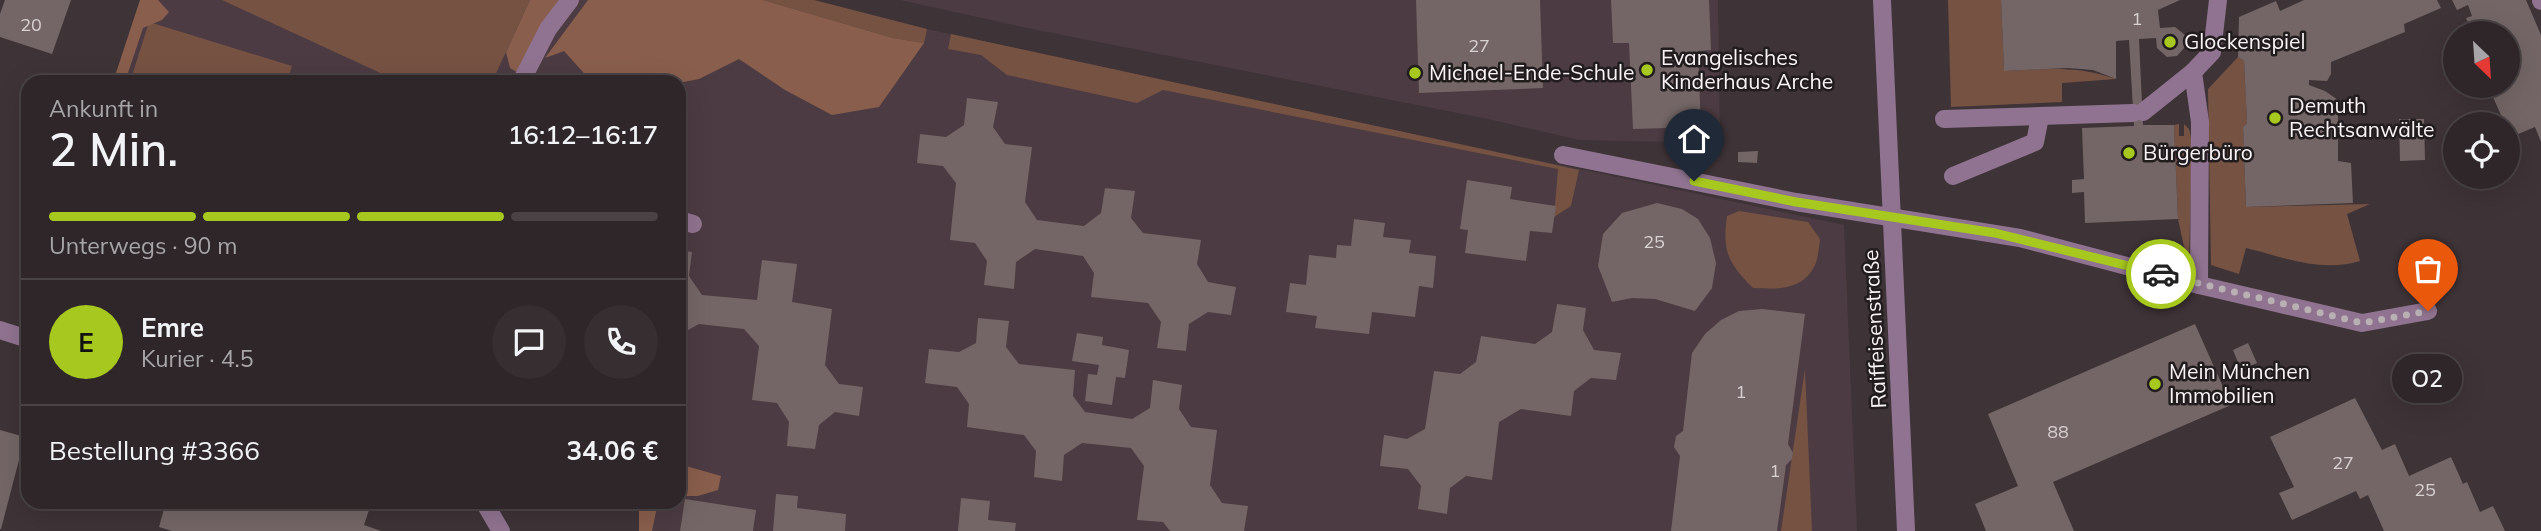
<!DOCTYPE html>
<html lang="de">
<head>
<meta charset="utf-8">
<style>
  body { margin:0; font-family:Mulish,sans-serif; background:#362e31; color:#f1f3f6; height:100vh; display:flex; flex-direction:column; font-size:26px; white-space:nowrap }
  * { box-sizing:border-box; margin:0 }
  p { font-size:23px; color:#a7a5a8 }
  .icon { flex:none; width:38px; height:38px; fill:none; stroke:currentColor; stroke-width:2; stroke-linecap:round; stroke-linejoin:round }
  .map { position:relative; flex:1; overflow:hidden }
  .side { position:absolute; left:21px; top:75px; width:665px; height:434px; display:flex; flex-direction:column; background:#2e2629; border-radius:21px; box-shadow:0 7px 28px #0002,0 0 0 2px #494346 }
  .side>* { flex:none }
  .needle { width:46px; rotate:155deg }
  .tools { position:absolute; left:2443px; top:21px; display:grid; gap:14px }
  .tools a { display:grid; place-items:center; width:77px; height:77px; border-radius:50%; background:#2e2629; box-shadow:0 7px 28px #0002,0 0 0 2px #494346; font-size:35px }
  .pin { position:absolute; display:grid; place-items:center; width:60px; height:60px; color:#fff; margin:-72px -30px; border-radius:50% 50% 50% 0; rotate:-45deg; box-shadow:0 0 7px #0007 }
  .pin .icon { rotate:45deg }
  .courier { position:absolute; display:grid; place-items:center; width:70px; height:70px; margin:-35px; border:5px solid #a7c81e; border-radius:50%; background:#fff; color:#222; box-shadow:0 2px 9px #0007 }
  .bubble { position:absolute; height:49px; border-radius:24px; background:#2e2629; box-shadow:0 7px 28px #0002,0 0 0 2px #494346; font-size:23px; font-weight:600; line-height:49px; text-align:center }
  .headline em { font-style:normal; font-weight:600 }
  .headline div { display:flex; flex-direction:column-reverse }
  .headline { display:flex; align-items:center; justify-content:space-between; height:119px; padding:0 28px }
  h1 { font-size:46px; font-weight:600; line-height:52px }
  .bar { display:grid; grid-template-columns:repeat(4,1fr); gap:10px 7px; align-content:center; height:84px; padding:0 28px }
  .bar i { height:9px; border-radius:5px; background:#494346 }
  .bar .active { background:#a7c81e }
  .bar p { grid-column:span 4 }
  .line { display:flex; align-items:center; gap:18px; padding:0 28px; border-top:2px solid #494346 }
  .line div { flex:1 }
  .round { display:grid; place-items:center; flex:none; width:74px; height:74px; border-radius:37px; background:#362e31 }
  .map>svg:first-child { display:block }
</style>
</head>
<body>
<div class="map">
<svg width="2541" height="531" viewBox="0 0 2541 531">
  <rect width="100%" height="100%" fill="#3e3337"/>
  <g fill="#4c3b42">
    <polygon points="140,0 814,0 927,29 1164,81 1844,225 1857,531 639,531 639,502 679,502 679,82 113,82"/>
    <polygon points="900,0 1718,0 1720,143 1579,140 1488,119 1022,27"/>
  </g>
  <g fill="#765243">
    <polygon points="222,0 530,0 492,82 400,82"/>
    <polygon points="763,0 814,0 927,29 924,43 893,38"/>
    <path d="M 1948,0 L 2001,0 L 2004,71 C 2044,69 2078,65 2116,79 L 2062,83 L 2062,102 L 1951,107 Z"/>
    <polygon points="149,22 292,66 287,82 130,82"/>
    <polygon points="951,34 1579,170 1571,206 1554,217 1558,169 1163,90 1137,103 1007,75 981,55 948,49"/>
    <path d="M 2238,57 L 2244,61 L 2247,123 L 2243,127 L 2246,207 L 2370,204 L 2347,214 L 2360,261 C 2321,273 2283,257 2246,248 L 2239,274 L 2211,265 L 2208,89 Z"/>
    <polygon points="2179,124 2179,136 2184,136 2184,124 2189,129 2192,142 2189,261 2187,261 2178,219 2174,125"/>
    <path d="M 1739,211 L 1808,222 L 1820,239 C 1819,248 1818,260 1814,267 C 1801,291 1776,289 1753,288 C 1728,263 1722,251 1727,216 Z"/>
    <polygon points="1805,369 1812,531 1781,531"/>
  </g>
  <g fill="#895e4c">
    <polygon points="140,0 158,0 169,12 162,20 143,28 125,82 113,82"/>
    <polygon points="530,0 562,0 520,74 510,68 506,52"/>
    <polygon points="588,0 763,0 893,38 924,43 879,107 832,115 785,90 739,59 699,79 679,83 591,81 564,51 545,58"/>
    <polygon points="679,464 721,476 718,490 698,496 679,496"/>
    <polygon points="639,502 658,502 652,531 639,531"/>
  </g>
  <g fill="#746666">
    <polygon points="5,0 71,0 52,54 0,37 0,14"/>
    <polygon points="1416,0 1540,0 1543,88 1419,93"/>
    <polygon points="1611,0 1709,0 1711,50 1698,51 1701,127 1633,129 1629,43 1613,43"/>
    <polygon points="2001,0 2180,0 2158,10 2160,28 2175,27 2185,35 2185,47 2177,56 2167,57 2157,48 2156,38 2139,39 2143,125 2174,125 2178,219 2085,223 2084,192 2072,193 2072,180 2084,179 2082,128 2134,126 2129,40 2116,41 2116,79 2093,70 2068,68 2004,71"/>
    <polygon points="2304,0 2437,0 2441,8 2404,24 2405,32 2331,62 2331,74 2327,81 2309,80 2309,85 2325,91 2338,100 2338,161 2351,163 2353,203 2246,207 2243,127 2247,123 2244,61 2238,57 2239,17 2276,1 2280,11"/>
    <polygon points="2452,0 2526,0 2541,35 2541,142 2535,127 2511,137 2508,124 2505,124 2488,86 2508,86 2508,33 2473,33 2466,18 2472,16 2468,5 2457,10"/>
    <polygon points="967,98 998,102 993,127 1005,144 1032,147 1025,202 1037,220 1084,226 1101,213 1105,188 1135,191 1131,218 1143,233 1201,240 1197,264 1208,282 1236,287 1231,315 1208,312 1189,324 1186,351 1157,348 1161,322 1148,303 1091,297 1094,273 1083,256 1035,249 1016,262 1014,289 984,285 987,261 975,243 950,240 956,183 943,166 917,163 920,134 946,137 964,125"/>
    <polygon points="2399,119 2424,119 2425,160 2400,161"/>
    <polygon points="1758,151 1757,163 1738,162 1738,152"/>
    <polygon points="1467,180 1512,187 1510,199 1556,206 1552,233 1530,231 1526,261 1465,253 1468,230 1460,229"/>
    <polygon points="1657,203 1682,209 1698,219 1710,238 1716,263 1712,288 1695,311 1655,299 1632,298 1612,302 1598,266 1603,234 1622,213"/>
    <polygon points="1354,219 1385,223 1383,237 1411,240 1409,253 1436,256 1433,288 1419,286 1415,317 1372,312 1369,334 1315,328 1317,316 1286,312 1290,283 1306,285 1309,255 1336,258 1337,245 1351,246"/>
    <polygon points="679,250 692,252 689,276 702,295 757,300 762,260 797,264 792,302 832,309 825,365 839,384 863,387 859,416 835,412 819,425 815,449 787,446 789,422 777,403 752,400 759,346 744,329 699,324 679,335"/>
    <polygon points="1557,304 1586,308 1583,330 1594,350 1621,353 1616,380 1591,378 1574,391 1571,416 1521,409 1499,422 1492,480 1466,476 1450,488 1447,514 1418,509 1421,486 1408,469 1380,466 1384,435 1407,439 1425,429 1434,371 1460,374 1476,362 1481,336 1535,344 1552,332"/>
    <polygon points="1762,309 1805,314 1788,444 1793,453 1792,459 1786,465 1777,531 1671,531 1680,456 1674,447 1676,436 1683,431 1692,353 1705,334 1721,320 1739,311"/>
    <polygon points="978,318 1009,321 1006,347 1019,364 1075,370 1073,396 1085,412 1132,419 1150,408 1153,380 1182,385 1179,409 1191,427 1217,430 1210,485 1222,503 1248,506 1244,531 1170,531 1163,522 1137,520 1144,466 1131,448 1082,443 1064,455 1062,481 1034,477 1036,451 1024,435 967,427 969,404 957,387 925,383 929,349 959,352 976,343"/>
    <polygon points="2195,324 2231,405 2053,482 2074,531 1986,531 1975,504 2018,486 1988,414"/>
    <polygon points="1077,333 1103,337 1102,345 1129,350 1125,378 1116,377 1112,405 1085,401 1088,374 1097,375 1099,365 1072,361"/>
    <polygon points="2248,343 2257,363 2241,370 2233,350"/>
    <polygon points="2355,398 2382,450 2395,444 2409,476 2451,457 2463,484 2467,482 2480,512 2493,506 2505,531 2384,531 2368,495 2360,499 2356,491 2292,520 2279,493 2294,487 2270,437"/>
    <polygon points="0,430 25,437 1,529 0,529"/>
    <polygon points="776,494 798,496 797,508 846,514 845,531 773,531"/>
    <polygon points="961,498 990,501 988,520 1016,523 1015,531 958,531"/>
    <polygon points="685,499 756,510 753,531 680,531"/>
    <polygon points="166,502 357,502 370,507 364,525 381,531 172,531 159,527"/>
  </g>
  <g fill="none" stroke-linecap="round" stroke-linejoin="round">
    <g stroke="#907390" stroke-width="18">
      <polyline points="1882,0 1906,531"/>
      <polyline points="2541,0 2541,1"/>
      <polyline points="2193,72 2200,122 2199,285"/>
      <polyline points="521,82 548,29 570,0"/>
      <polyline points="2143,112 2193,72 2212,52 2218,0"/>
      <polyline points="1944,119 2133,113"/>
      <polyline points="1563,155 1796,202 2020,238 2199,285 2362,323 2428,311"/>
      <polyline points="1953,176 2035,142 2040,117"/>
      <polyline points="679,220 693,224"/>
      <polyline points="0,330 28,339"/>
      <polyline points="484,502 501,531"/>
    </g>
  </g>
  <g fill="none" stroke-linecap="round" stroke-linejoin="round">
    <polyline stroke="#b8b0b3" stroke-width="7" stroke-dasharray="0 12.6" points="2161,274 2362,323 2428,311"/>
    <polyline stroke="#a7c81e" stroke-width="9" points="1694,181 1796,202 1995,233 2161,274"/>
  </g>
  <g fill="#a7c81e" stroke="#211c1e" stroke-width="2.5">
    <circle cx="2170" cy="42" r="7"/>
    <circle cx="1647" cy="70" r="7"/>
    <circle cx="1415" cy="73" r="7"/>
    <circle cx="2275" cy="118" r="7"/>
    <circle cx="2129" cy="153" r="7"/>
    <circle cx="2155" cy="384" r="7"/>
  </g>
  <g text-anchor="middle" stroke-width="5" stroke-linejoin="round" paint-order="stroke">
    <g font-size="18" fill="#d8d0d2">
      <text x="2137" y="25">1</text>
      <text x="31" y="31">20</text>
      <text x="1479" y="52">27</text>
      <text x="1654" y="248">25</text>
      <text x="1741" y="398">1</text>
      <text x="2058" y="438">88</text>
      <text x="2343" y="469">27</text>
      <text x="1775" y="477">1</text>
      <text x="2425" y="496">25</text>
    </g>
    <g font-size="21" fill="#faf3f6" stroke="#211c1e" text-anchor="start">
      <text x="2184" y="49">Glockenspiel</text>
      <text x="1661" y="65">Evangelisches<tspan x="1661" dy="24">Kinderhaus Arche</tspan></text>
      <text x="1429" y="80">Michael-Ende-Schule</text>
      <text x="2289" y="113">Demuth<tspan x="2289" dy="24">Rechtsanwälte</tspan></text>
      <text x="2143" y="160">Bürgerbüro</text>
      <text x="2169" y="379">Mein München<tspan x="2169" dy="24">Immobilien</tspan></text>
    </g>
    <g font-size="21" fill="#faf3f6" stroke="#211c1e">
      <text transform="translate(1875 329) rotate(-93)" y="7">Raiffeisenstraße</text>
    </g>
  </g>
</svg>
<div class="tools">
<a><svg class="needle" viewBox="-14 -14 28 28"><path d="M0-13l5 13h-10z" fill="#e53935"/><path d="M0 13l5-13h-10z" fill="#a7a5a8"/></svg></a>
<a><svg class="icon" aria-label="locate" viewBox="0 0 24 24"><circle cx="12" cy="12" r="6"/><path d="M12 2v4M12 18v4M2 12h4M18 12h4"/></svg></a>
</div>
<div class="pin" style="left:2428px;top:311px;background:#ea580c"><svg class="icon" aria-label="bag" viewBox="0 0 24 24"><path d="M5 8h14l-1 12H6zM9 8a3 3 0 0 1 6 0"/></svg></div>
<div class="pin" style="left:1694px;top:181px;background:#1f2937"><svg class="icon" aria-label="home" viewBox="0 0 24 24"><path d="M3 11l9-7 9 7M6 9v11h12V9"/></svg></div>
<div class="courier" style="left:2161px;top:274px"><svg class="icon" aria-label="car" viewBox="0 0 24 24"><path d="M5 17H2v-5l4-1 3-4h7l3 4 3 1v5h-3M9 17h6M6 11h13"/><circle cx="7" cy="17" r="2"/><circle cx="17" cy="17" r="2"/></svg></div>
<div class="bubble" style="left:2392px;top:354px;width:70px">O2</div>
<section class="side">
<div class="headline"><div><h1>2 Min.</h1><p>Ankunft in</p></div><em>16:12–16:17</em></div>
<div class="bar"><i class="active"></i><i class="active"></i><i class="active"></i><i></i><p>Unterwegs · 90 m</p></div>
<div class="line" style="height:126px"><b class="round" style="background:#a7c81e;color:#111">E</b><div><b>Emre</b><p>Kurier · 4.5</p></div><a class="round"><svg class="icon" aria-label="chat" viewBox="0 0 24 24"><path d="M4 5h16v11H9l-5 4z"/></svg></a><a class="round"><svg class="icon" aria-label="phone" viewBox="0 0 24 24"><path d="M5 4h4l2 5-3 2q2 4 5 5l2-3 5 2v4C11 20 4 13 5 4z"/></svg></a></div>
<div class="line" style="height:91px"><div>Bestellung #3366</div><b>34.06 €</b></div>
</section>
</div>
</body>
</html>
